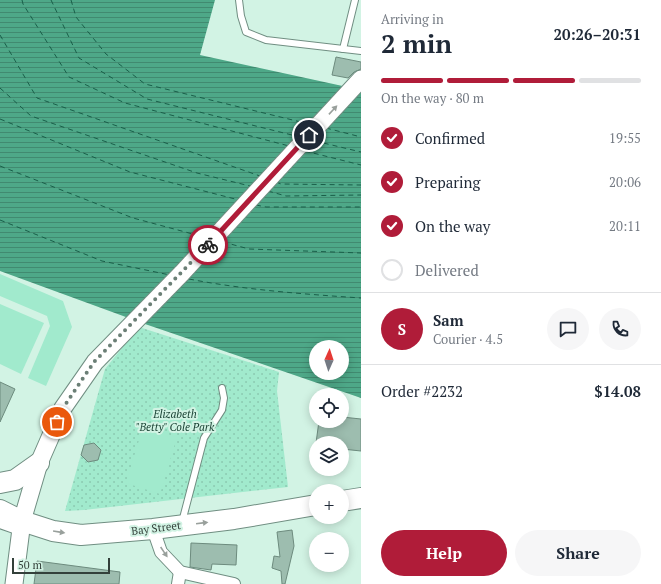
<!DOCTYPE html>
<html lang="en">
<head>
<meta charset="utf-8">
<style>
  body { margin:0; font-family:"PT Serif",serif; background:#f6f6f7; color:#1f2937; height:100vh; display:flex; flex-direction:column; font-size:15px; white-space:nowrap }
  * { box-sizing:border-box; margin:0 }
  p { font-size:13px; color:#747a83 }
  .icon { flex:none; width:22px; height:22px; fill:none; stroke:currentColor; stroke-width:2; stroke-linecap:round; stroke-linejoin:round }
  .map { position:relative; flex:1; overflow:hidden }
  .sheet { display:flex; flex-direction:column; background:#fff; width:300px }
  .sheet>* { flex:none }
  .needle { width:26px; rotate:3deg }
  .buttons { position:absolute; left:309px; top:340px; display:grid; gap:8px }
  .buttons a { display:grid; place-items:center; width:40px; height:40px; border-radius:50%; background:#fff; box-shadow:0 2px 10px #0003; font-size:20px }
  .scale { position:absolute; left:12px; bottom:10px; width:98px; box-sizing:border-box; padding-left:4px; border:2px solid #33403a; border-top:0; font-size:11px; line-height:14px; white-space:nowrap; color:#33403a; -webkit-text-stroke:3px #d2f3e4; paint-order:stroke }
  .pin { position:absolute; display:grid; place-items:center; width:34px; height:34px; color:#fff; margin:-17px; border:2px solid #fff; border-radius:50%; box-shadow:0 1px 4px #0007 }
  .courier { position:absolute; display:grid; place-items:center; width:40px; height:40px; margin:-20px; border:3px solid #b01c39; border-radius:50%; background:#fff; color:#222; box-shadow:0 1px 5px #0007 }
  .head em { font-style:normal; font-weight:700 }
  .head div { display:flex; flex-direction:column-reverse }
  .head { display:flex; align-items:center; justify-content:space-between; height:68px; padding:0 20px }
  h1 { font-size:26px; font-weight:700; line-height:30px }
  .bar { display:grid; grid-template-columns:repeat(4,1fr); gap:6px 4px; align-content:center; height:48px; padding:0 20px }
  .bar i { height:5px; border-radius:3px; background:#e0e1e3 }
  .bar .on { background:#b01c39 }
  .bar p { grid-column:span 4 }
  .line { display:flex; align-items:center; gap:10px; padding:0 20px; border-top:1px solid #e0e1e3 }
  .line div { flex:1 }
  .round { display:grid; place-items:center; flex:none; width:42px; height:42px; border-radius:21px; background:#f6f6f7 }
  ol { padding:0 20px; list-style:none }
  li { display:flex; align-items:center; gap:12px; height:44px }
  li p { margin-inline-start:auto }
  li .icon { padding:4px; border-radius:50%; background:#b01c39; color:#fff; stroke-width:4 }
  li:last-child { color:#747a83 }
  li i { width:22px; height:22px; border:2px solid #e0e1e3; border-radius:50% }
  .primary-button { display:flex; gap:8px; margin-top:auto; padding:8px 20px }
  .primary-button a { flex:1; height:46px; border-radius:24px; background:#b01c39; color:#fff; font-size:16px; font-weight:700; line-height:46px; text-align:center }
  .primary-button a+a { background:#f6f6f7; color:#1f2937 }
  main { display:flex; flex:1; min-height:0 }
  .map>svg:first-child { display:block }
</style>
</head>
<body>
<main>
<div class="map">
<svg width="361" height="584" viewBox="0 0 361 584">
  <defs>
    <pattern id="park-dots" width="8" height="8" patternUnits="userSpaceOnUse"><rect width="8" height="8" fill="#a1eacd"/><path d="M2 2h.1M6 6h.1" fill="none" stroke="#8bcab1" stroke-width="1.8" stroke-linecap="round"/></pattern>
    <pattern id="water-rules" width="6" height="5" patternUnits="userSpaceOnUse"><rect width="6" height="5" fill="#4ea888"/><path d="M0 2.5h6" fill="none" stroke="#418a70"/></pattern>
  </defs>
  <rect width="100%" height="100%" fill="#d2f3e4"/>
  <polygon fill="url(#park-dots)" points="139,327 279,372 277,391 288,487 84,510 65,511 105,369"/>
  <g fill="#a1eacd">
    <polygon points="0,274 63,301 72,327 46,386 28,378 50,326 47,316 0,296"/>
    <polygon points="0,304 44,323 21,374 0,364"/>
    <polygon points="143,427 177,437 160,494 126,483"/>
  </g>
  <path fill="url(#water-rules)" fill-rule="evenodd" d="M 0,0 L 215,0 L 200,55 L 361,90 L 361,398 L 145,324 L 0,271 ZM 316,347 L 342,347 L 342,373 L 316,373 Z"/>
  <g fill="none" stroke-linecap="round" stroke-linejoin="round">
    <g stroke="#195f49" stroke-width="1" stroke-dasharray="5 4" stroke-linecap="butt">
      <polyline points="22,0 23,4 69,77 125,103 289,146"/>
      <polyline points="51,0 79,58 147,99 296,136"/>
      <polyline points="71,0 76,17 106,54 145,84 309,124"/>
      <polyline points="0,35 37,98 260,176"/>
      <polyline points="0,88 31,116 197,173 250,186"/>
      <polyline points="0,119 130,172 239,200"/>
      <polyline points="326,128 361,137"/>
      <polyline points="315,141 361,152"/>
      <polyline points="305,151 361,165"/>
      <polyline points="0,166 133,218 204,237"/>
      <polyline points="276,182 281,184 361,185"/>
      <polyline points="268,191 286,196 361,195"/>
      <polyline points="256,205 266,207 361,207"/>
      <polyline points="0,220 102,261 170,275"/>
      <polyline points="223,242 249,249 361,253"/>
      <path d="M 189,279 C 246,290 303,294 361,298"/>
    </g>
  </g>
  <g fill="#9dbdaf" stroke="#6d8b7e">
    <polygon points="336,57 361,62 361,69 354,72 348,78 332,75"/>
    <polygon points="0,382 15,389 0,422"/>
    <polygon points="342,417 361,419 361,451 342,449 342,443 316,443 319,421 342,421"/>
    <polygon points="94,443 101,450 98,460 88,462 81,455 84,445"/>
    <polygon points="292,530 294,546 285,584 282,584 281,571 272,568 274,556 280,557 277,532"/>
    <polygon points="191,543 237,545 236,565 212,564 211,570 190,567"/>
    <polygon points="37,561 120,572 119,584 34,584"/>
  </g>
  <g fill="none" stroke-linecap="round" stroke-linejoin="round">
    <defs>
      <g id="service">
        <polyline points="239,0 241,16 246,32 266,40 361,51"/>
        <polyline points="343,49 355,0"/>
        <polyline points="182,522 204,438 222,410 224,398 222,388"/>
      </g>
      <g id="minor">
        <polyline points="0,522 20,529"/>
        <polyline points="153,529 161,552 180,572 234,584"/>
        <polyline points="178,584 180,572"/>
      </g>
      <polyline id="secondary" points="14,584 22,521 39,463 63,408 95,362 182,273 361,79"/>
      <g id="trunk">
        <polyline points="0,483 15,480 39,463"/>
        <polyline points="342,501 361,498"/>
        <polyline points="0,510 22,521 53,531 81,535 153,529 234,519 316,505"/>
      </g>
    </defs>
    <use href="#service" stroke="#708e82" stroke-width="8"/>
    <use href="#minor" stroke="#708e82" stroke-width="14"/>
    <use href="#secondary" stroke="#708e82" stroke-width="19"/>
    <use href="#trunk" stroke="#708e82" stroke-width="22"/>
    <use href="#service" stroke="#fff" stroke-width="6"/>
    <use href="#minor" stroke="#fff" stroke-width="12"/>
    <use href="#secondary" stroke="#fff" stroke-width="17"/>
    <use href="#trunk" stroke="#fff" stroke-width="20"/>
  </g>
  <defs><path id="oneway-solid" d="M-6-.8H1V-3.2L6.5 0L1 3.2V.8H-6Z"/></defs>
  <g fill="#99a09c">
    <use href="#oneway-solid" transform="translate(333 110) rotate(-47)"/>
    <use href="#oneway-solid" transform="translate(202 523) rotate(-7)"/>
    <use href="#oneway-solid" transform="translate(59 532) rotate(9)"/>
    <use href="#oneway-solid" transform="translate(164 552) rotate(56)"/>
  </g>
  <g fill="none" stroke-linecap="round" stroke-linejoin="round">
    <polyline stroke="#6b7f76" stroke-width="4" stroke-dasharray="0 7.2" points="57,422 63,408 94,362 208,245"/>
    <polyline stroke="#b01c39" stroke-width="5" points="208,245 309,135"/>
  </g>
  <g text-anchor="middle" stroke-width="4" stroke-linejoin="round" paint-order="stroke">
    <g font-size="11" font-style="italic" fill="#1a4234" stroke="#d2f3e4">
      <text x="175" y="418">Elizabeth<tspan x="175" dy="13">"Betty" Cole Park</tspan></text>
    </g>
    <g font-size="11" fill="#33403a" stroke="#d2f3e4">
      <text transform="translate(156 528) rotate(-7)" y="4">Bay Street</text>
    </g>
  </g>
</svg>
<div class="buttons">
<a><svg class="needle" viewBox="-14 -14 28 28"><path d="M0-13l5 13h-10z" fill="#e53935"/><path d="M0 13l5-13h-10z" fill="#747a83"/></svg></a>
<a><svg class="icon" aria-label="locate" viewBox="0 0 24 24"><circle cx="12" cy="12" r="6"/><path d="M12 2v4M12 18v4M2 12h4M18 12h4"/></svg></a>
<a><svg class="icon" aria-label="layers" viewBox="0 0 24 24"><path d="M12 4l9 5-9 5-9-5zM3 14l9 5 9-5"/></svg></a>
<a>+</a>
<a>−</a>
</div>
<div class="scale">50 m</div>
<div class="pin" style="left:57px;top:422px;background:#ea580c"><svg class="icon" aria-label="bag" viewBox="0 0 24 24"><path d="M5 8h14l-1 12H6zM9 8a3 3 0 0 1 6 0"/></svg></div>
<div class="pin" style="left:309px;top:135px;background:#1f2937"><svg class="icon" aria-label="home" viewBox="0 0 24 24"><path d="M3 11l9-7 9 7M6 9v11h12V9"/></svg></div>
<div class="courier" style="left:208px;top:245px"><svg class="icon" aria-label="bike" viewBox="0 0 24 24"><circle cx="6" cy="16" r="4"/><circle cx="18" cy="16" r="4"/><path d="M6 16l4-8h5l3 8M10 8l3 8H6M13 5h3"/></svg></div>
</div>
<section class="sheet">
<div class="head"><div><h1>2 min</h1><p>Arriving in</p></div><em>20:26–20:31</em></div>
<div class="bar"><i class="on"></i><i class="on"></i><i class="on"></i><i></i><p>On the way · 80 m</p></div>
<ol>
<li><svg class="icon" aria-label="check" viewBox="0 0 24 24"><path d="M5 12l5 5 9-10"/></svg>Confirmed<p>19:55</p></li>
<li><svg class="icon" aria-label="check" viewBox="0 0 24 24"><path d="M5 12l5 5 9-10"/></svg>Preparing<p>20:06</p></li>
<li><svg class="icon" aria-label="check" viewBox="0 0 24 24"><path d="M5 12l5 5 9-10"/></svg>On the way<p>20:11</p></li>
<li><i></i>Delivered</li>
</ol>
<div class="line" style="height:72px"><b class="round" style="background:#b01c39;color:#fff">S</b><div><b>Sam</b><p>Courier · 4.5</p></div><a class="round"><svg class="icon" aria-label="chat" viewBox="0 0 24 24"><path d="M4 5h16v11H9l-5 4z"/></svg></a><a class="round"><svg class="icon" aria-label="phone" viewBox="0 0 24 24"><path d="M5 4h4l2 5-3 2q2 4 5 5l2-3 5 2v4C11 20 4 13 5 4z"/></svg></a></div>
<div class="line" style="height:52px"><div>Order #2232</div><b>$14.08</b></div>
<div class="primary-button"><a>Help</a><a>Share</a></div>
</section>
</main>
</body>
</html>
